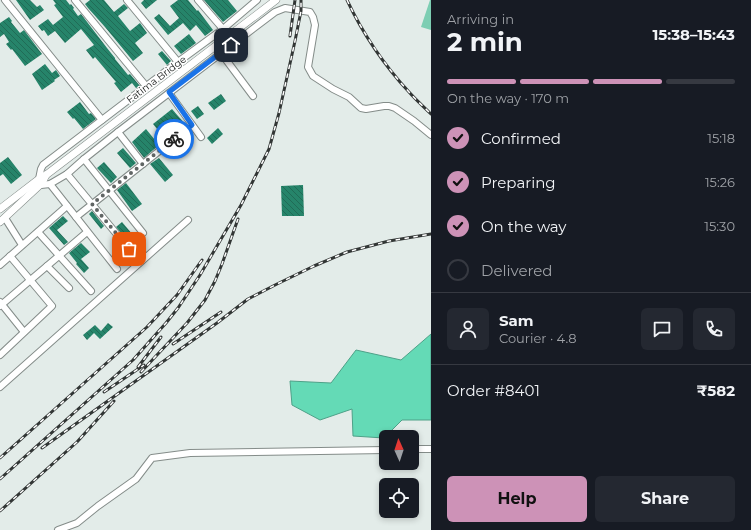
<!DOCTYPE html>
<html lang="en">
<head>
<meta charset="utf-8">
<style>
  body { margin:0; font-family:Montserrat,sans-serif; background:#242831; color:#f1f3f6; height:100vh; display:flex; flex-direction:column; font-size:15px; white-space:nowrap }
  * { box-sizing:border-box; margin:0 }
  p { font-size:13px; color:#9ea1a6 }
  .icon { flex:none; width:22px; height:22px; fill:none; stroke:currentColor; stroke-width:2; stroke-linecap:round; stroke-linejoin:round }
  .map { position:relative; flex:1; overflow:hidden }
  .side { display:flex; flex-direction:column; background:#171b24; width:320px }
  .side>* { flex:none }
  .needle { width:26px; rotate:357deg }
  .buttons { position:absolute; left:379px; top:430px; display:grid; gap:8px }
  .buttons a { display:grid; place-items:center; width:40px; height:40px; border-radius:6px; background:#171b24; box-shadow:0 2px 6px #0003; font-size:20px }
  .pin { position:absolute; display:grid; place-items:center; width:34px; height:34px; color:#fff; margin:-17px; border-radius:8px; box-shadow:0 2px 6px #0006 }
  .courier { position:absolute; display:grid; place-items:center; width:40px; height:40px; margin:-20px; border:3px solid #1a73e8; border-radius:50%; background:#fff; color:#222; box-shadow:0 1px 5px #0007 }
  .headline em { font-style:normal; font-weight:700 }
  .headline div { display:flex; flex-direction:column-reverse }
  .headline { display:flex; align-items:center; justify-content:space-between; height:68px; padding:0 16px }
  h1 { font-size:26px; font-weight:700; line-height:30px }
  .bar { display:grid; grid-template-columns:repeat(4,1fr); gap:6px 4px; align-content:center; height:48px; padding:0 16px }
  .bar i { height:5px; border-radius:3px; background:#363941 }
  .bar .on { background:#cd92b7 }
  .bar p { grid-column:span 4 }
  .line { display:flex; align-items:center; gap:10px; padding:0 16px; border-top:1px solid #363941 }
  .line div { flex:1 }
  .round { display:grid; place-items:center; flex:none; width:42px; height:42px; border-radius:6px; background:#242831 }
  ol { padding:0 16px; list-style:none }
  li { display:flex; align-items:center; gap:12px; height:44px }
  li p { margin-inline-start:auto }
  li .icon { padding:4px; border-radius:50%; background:#cd92b7; color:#111; stroke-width:4 }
  li:last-child { color:#9ea1a6 }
  li i { width:22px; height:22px; border:2px solid #363941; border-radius:50% }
  .action { display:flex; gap:8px; margin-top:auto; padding:8px 16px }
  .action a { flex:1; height:46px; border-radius:6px; background:#cd92b7; color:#111; font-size:16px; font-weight:700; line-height:46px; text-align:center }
  .action a+a { background:#242831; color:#f1f3f6 }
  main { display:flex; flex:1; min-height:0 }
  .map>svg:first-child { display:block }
</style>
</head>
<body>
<main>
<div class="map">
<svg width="431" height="530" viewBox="0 0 431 530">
  <defs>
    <pattern id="building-back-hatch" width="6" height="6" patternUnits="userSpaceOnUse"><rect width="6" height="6" fill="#26846a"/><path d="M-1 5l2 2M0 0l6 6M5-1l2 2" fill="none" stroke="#206b56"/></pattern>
  </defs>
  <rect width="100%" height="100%" fill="#e3ece9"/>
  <polygon fill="#7dceb3" points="430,0 431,0 431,30 421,27"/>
  <polygon fill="#64dab6" stroke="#4ea188" points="431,334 431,420 402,420 384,438 353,436 352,409 320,420 292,405 290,381 331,383 356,350 401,360"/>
  <g fill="url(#building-back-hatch)">
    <polygon points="16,0 30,0 37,7 40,5 44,10 30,20"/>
    <polygon points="53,0 66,0 70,5 71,4 74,8 73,9 78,16 81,14 107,48 115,58 115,59 128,75 130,74 140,86 136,88 132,83 121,92 114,83 116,82 100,63 95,57 93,59 86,50 94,45 81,29 65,43 55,31 48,36 44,30 42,31 38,26 48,19 53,25 63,17 54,5 56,4"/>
    <polygon points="90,0 104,0 114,12 124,4 128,8 118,16 130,31 140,23 147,33 135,43 143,53 133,61 105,27 88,8 85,4"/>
    <polygon points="144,0 157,0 146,9 141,3"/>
    <polygon points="178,0 188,0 197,11 198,10 213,30 205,36 196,25 190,31 183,23 168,35 154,18 159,14 170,26 179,18 170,6"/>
    <polygon points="204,0 228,0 237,11 223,22"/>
    <polygon points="9,17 12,21 11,22 20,33 24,30 42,54 25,66 12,49 11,50 6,44 9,42 4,34 0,37 0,23"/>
    <polygon points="189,34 196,43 181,54 174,46"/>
    <polygon points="162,51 171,61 167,65 158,54"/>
    <polygon points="45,64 52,73 56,70 60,76 54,80 55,81 42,90 32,74"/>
    <polygon points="221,94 226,101 214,110 208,103"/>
    <polygon points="80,102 89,114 91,113 96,119 83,129 74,118 73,119 67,112"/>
    <polygon points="198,106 204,114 197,119 191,111"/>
    <polygon points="172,109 185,124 166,140 153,124"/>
    <polygon points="218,128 223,134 212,144 207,138"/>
    <polygon points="146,129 159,145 144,158 132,142"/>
    <polygon points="123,148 136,163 130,168 117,153"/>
    <polygon points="8,157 22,175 11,184 3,174 0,176 0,163"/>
    <polygon points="159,158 173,175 165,182 150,164"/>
    <polygon points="104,162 117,177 111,183 97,168"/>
    <polygon points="126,183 142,204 132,211 117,190"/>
    <polygon points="303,185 304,216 282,216 281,186"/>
    <polygon points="92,211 104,226 101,229 89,214"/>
    <polygon points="63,216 68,221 57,230 68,242 64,245 49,228"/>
    <polygon points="122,222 133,235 127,240 116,227"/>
    <polygon points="81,243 90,252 81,259 89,268 84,273 76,264 77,263 69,253"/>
    <polygon points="108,323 113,327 100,339 94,333 87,340 83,335 95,325 101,331"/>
  </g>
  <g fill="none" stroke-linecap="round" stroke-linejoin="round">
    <defs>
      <g id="minor">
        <polyline points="5,0 102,120"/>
        <polyline points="75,0 146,86"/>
        <polyline points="127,0 178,62"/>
        <polyline points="198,0 223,29"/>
        <polyline points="221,53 253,96"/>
        <polyline points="169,93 201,137"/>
        <polyline points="118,132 143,164"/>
        <polyline points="84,159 143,233"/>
        <polyline points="67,174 129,249"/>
        <polyline points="39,179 41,169 43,165 178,62 223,29 257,0"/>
        <polyline points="50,184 117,269"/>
        <polyline points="41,185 50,184 67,174 84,159 118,132 275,12 285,8 310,12 313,17 315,25 308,67 313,76 333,89 349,97 361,108 366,109 384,106 389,106 395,108 414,121 431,135"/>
        <polyline points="76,217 192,125"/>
        <polyline points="5,218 22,245"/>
        <polyline points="38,232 91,291"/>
        <polyline points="0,265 67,206"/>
        <polyline points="47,266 69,288"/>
        <polyline points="0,302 24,332"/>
        <polyline points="0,306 87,232"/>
        <polyline points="0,355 52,306 10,256"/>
        <polyline points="0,387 188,220"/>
        <polyline points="412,449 431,449"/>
        <polyline points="58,530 77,523 98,506 136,479 152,458 190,453 386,450"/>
      </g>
      <g id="major">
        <polyline points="0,209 39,179 46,175 276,0"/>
        <polyline points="0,222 42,183 46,175"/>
      </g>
    </defs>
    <use href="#minor" stroke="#848c89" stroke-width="8"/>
    <use href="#major" stroke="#848c89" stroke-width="8"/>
    <use href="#minor" stroke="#fff" stroke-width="6"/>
    <use href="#major" stroke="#fff" stroke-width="7"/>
    <defs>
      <g id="rail">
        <path d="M 347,0 C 362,32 385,66 409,92 C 416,100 424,107 431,114"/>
        <polyline points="290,36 295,0"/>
        <polyline points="173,344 221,312"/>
        <polyline points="138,367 161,337"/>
        <polyline points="141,372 187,323 205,300 215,281 222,264 238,219"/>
        <polyline points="104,392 144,365"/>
        <polyline points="42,448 217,323 248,299 277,284 314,266 347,252 389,241 431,234"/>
        <polyline points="0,458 147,327 177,295 202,260"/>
        <polyline points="0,479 133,360 166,323 178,308 200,275 241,205 269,149 279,113 295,41 301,11 301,0"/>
        <polyline points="0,511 77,442 114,401"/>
      </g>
    </defs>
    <use href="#rail" stroke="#323635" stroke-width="3"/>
    <use href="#rail" stroke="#fff" stroke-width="1.5" stroke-dasharray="4.5" stroke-linecap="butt"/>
  </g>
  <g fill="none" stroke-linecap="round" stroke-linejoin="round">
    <polyline stroke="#606564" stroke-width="4" stroke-dasharray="0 7.2" points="129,249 92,204 174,139"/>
    <polyline stroke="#1a73e8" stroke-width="5" points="174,139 192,125 169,92 231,45"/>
  </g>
  <g text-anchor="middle" stroke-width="3" stroke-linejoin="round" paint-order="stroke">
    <g font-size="10" fill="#1a1d1c" stroke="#fff">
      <text transform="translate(156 79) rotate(-37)" y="4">Fatima Bridge</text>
    </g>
  </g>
</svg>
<div class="buttons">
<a><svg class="needle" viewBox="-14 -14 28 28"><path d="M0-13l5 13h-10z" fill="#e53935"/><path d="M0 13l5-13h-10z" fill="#9ea1a6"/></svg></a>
<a><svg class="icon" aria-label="locate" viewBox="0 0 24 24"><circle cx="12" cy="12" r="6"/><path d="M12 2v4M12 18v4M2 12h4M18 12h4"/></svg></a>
</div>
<div class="pin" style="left:129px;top:249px;background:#ea580c"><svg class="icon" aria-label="bag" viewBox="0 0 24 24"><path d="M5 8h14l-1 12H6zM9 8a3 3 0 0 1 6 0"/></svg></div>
<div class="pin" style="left:231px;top:45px;background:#1f2937"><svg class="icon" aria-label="home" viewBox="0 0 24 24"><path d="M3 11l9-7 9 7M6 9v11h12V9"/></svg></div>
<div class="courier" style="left:174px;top:139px"><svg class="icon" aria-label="bike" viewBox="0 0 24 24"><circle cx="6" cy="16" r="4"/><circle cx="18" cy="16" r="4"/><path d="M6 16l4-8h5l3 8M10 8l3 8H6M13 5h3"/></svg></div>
</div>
<section class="side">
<div class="headline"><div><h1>2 min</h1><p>Arriving in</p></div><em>15:38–15:43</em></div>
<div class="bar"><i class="on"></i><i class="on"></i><i class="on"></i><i></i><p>On the way · 170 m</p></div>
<ol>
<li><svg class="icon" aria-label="check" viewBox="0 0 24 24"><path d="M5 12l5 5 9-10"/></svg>Confirmed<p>15:18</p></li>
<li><svg class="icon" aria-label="check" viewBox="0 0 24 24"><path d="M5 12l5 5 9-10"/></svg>Preparing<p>15:26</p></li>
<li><svg class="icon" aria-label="check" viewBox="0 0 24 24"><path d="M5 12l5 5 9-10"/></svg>On the way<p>15:30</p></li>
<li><i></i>Delivered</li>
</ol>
<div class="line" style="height:72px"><a class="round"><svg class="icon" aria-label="person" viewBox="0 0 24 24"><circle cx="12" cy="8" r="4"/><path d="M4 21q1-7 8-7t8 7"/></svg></a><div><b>Sam</b><p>Courier · 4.8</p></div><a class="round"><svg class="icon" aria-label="chat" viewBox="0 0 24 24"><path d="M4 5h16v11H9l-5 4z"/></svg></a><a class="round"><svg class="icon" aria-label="phone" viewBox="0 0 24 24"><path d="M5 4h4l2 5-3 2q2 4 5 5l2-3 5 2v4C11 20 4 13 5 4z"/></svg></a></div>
<div class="line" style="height:52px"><div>Order #8401</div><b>₹582</b></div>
<div class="action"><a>Help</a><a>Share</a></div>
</section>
</main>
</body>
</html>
